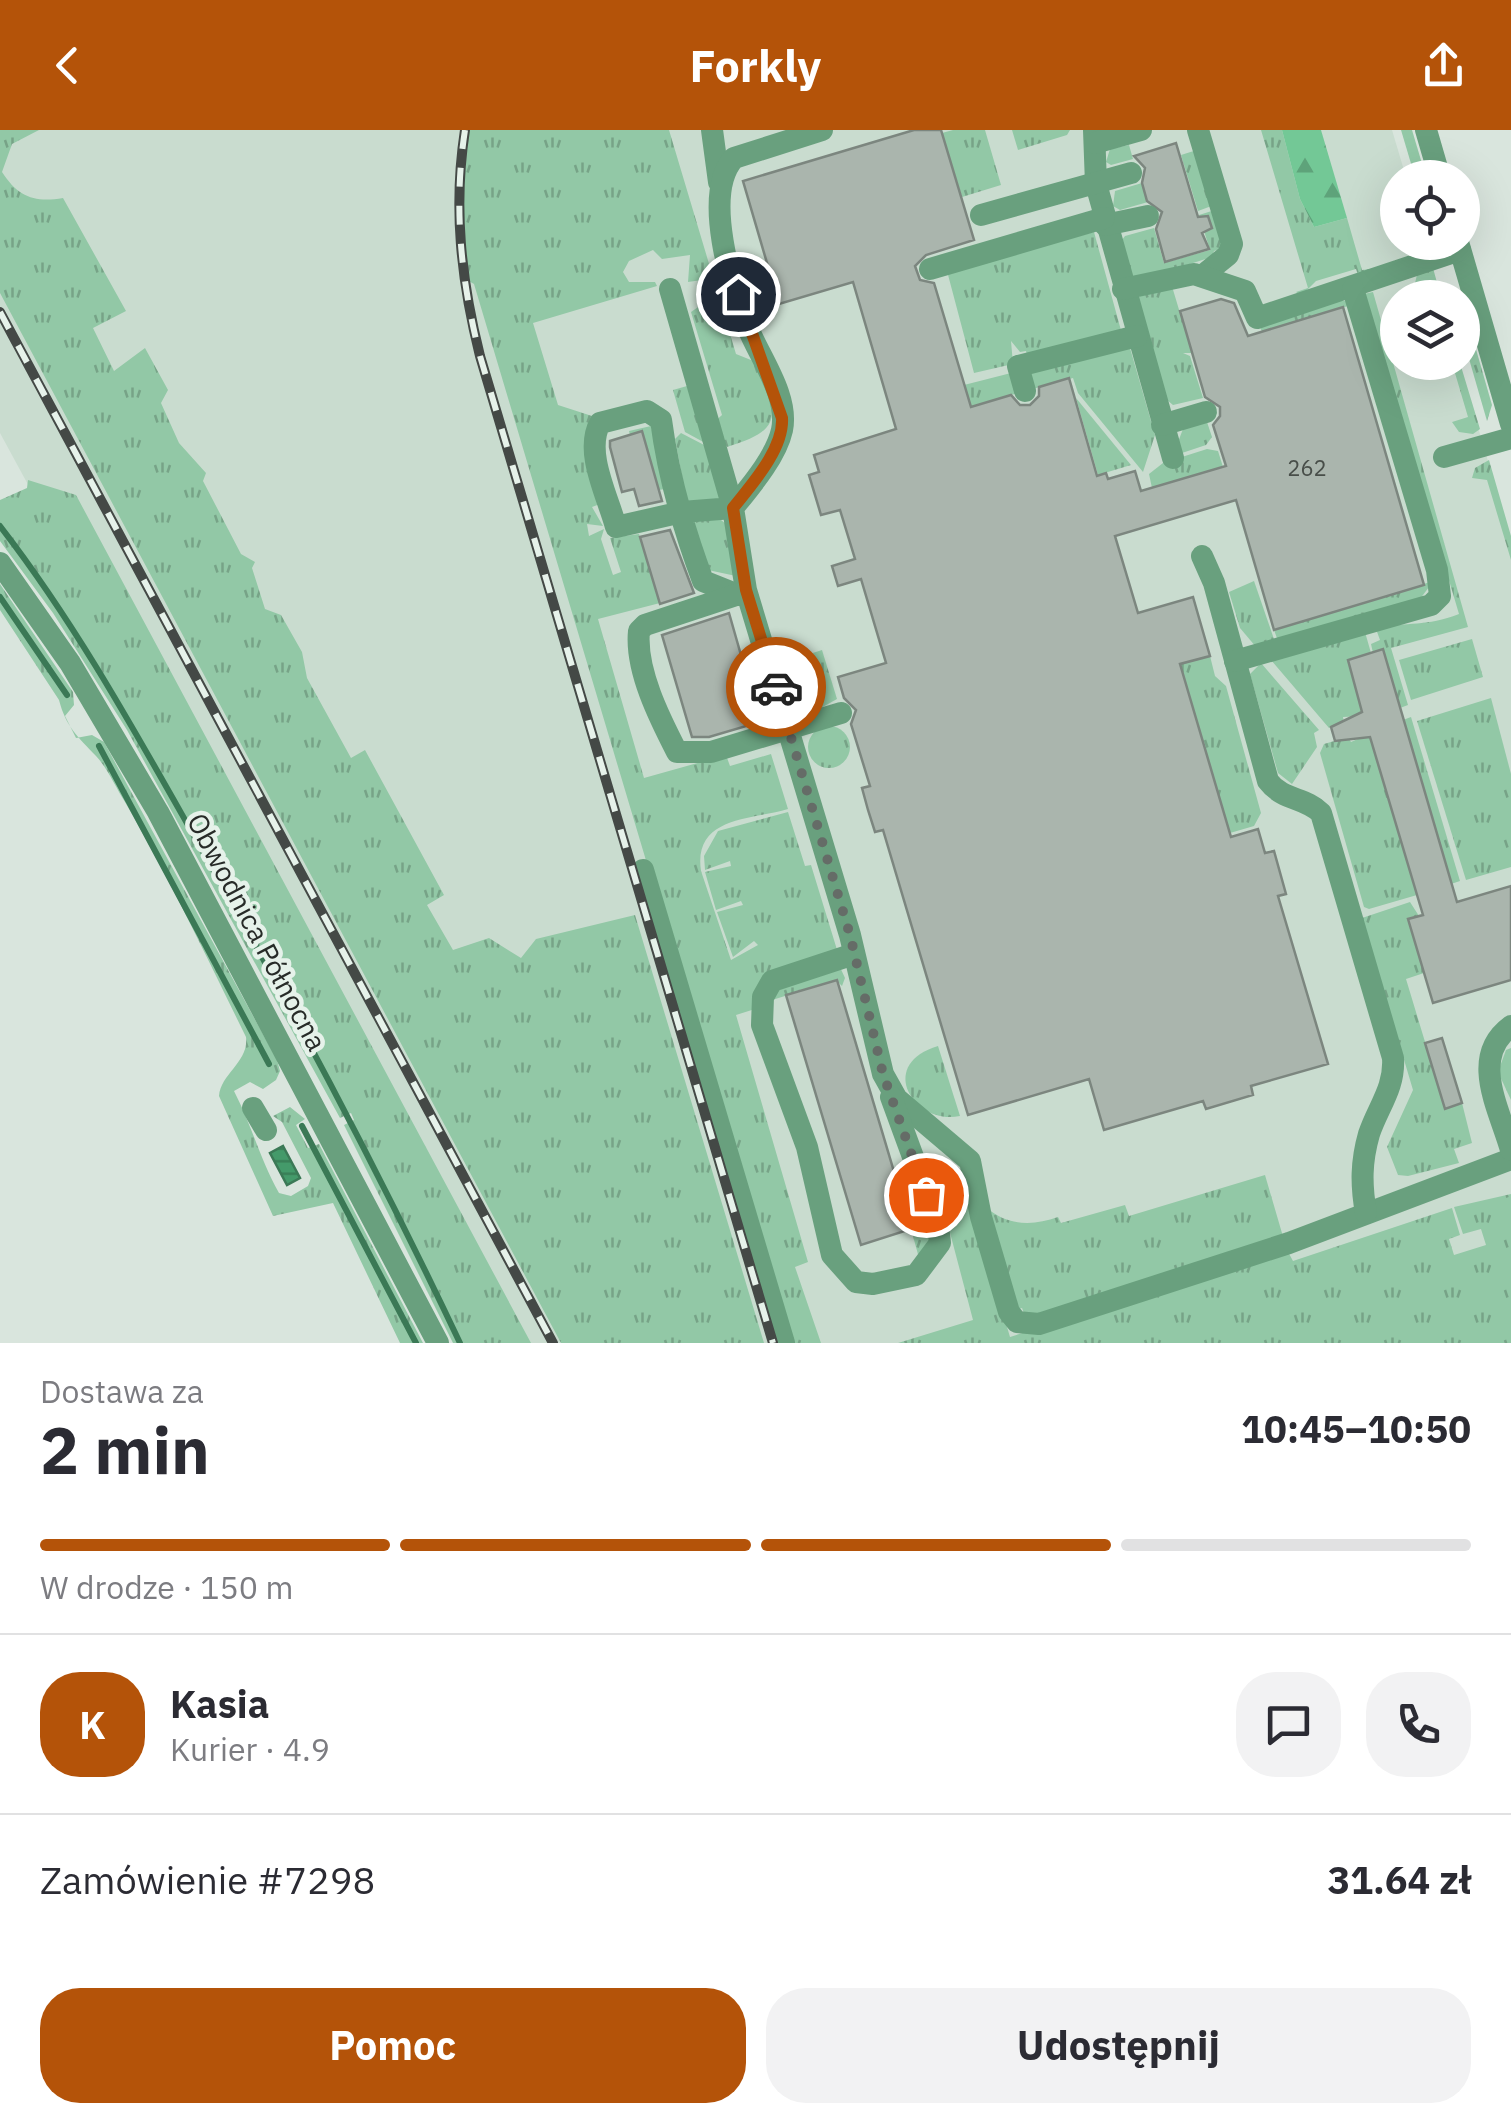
<!DOCTYPE html>
<html lang="pl">
<head>
<meta charset="utf-8">
<style>
  body { margin:0; font-family:"IBM Plex Sans",sans-serif; background:#f2f2f3; color:#2b2b33; height:100vh; display:flex; flex-direction:column; font-size:38px; white-space:nowrap }
  * { box-sizing:border-box; margin:0 }
  p { font-size:32px; color:#7c7c81 }
  .icon { flex:none; width:55px; height:55px; fill:none; stroke:currentColor; stroke-width:2; stroke-linecap:round; stroke-linejoin:round }
  .map { position:relative; height:1213px; overflow:hidden }
  .sheet { display:flex; flex-direction:column; background:#fff; flex:1 }
  .sheet>* { flex:none }
  .tools { position:absolute; left:1380px; top:30px; display:grid; gap:20px }
  .tools a { display:grid; place-items:center; width:100px; height:100px; border-radius:50%; background:#fff; box-shadow:0 10px 40px #0002; font-size:50px }
  .pin { position:absolute; display:grid; place-items:center; width:85px; height:85px; color:#fff; margin:-42px; border:5px solid #fff; border-radius:50%; box-shadow:0 2px 10px #0007 }
  .courier { position:absolute; display:grid; place-items:center; width:100px; height:100px; margin:-50px; border:8px solid #b45309; border-radius:50%; background:#fff; color:#222; box-shadow:0 2px 12px #0007 }
  .summary em { font-style:normal; font-weight:700 }
  .summary div { display:flex; flex-direction:column-reverse }
  .summary { display:flex; align-items:center; justify-content:space-between; height:170px; padding:0 40px }
  h1 { font-size:65px; font-weight:700; line-height:75px }
  .bar { display:grid; grid-template-columns:repeat(4,1fr); gap:15px 10px; align-content:center; height:120px; padding:0 40px }
  .bar i { height:12px; border-radius:8px; background:#e1e1e2 }
  .bar .on { background:#b45309 }
  .bar p { grid-column:span 4 }
  .line { display:flex; align-items:center; gap:25px; padding:0 40px; border-top:2px solid #e1e1e2 }
  .line div { flex:1 }
  .round { display:grid; place-items:center; flex:none; width:105px; height:105px; border-radius:40px; background:#f2f2f3 }
  .cta { display:flex; gap:20px; margin-top:auto; padding:20px 40px }
  .cta a { flex:1; height:115px; border-radius:40px; background:#b45309; color:#fff; font-size:40px; font-weight:700; line-height:115px; text-align:center }
  .cta a+a { background:#f2f2f3; color:#2b2b33 }
  header { display:flex; justify-content:space-between; align-items:center; height:130px; padding:0 40px; background:#b45309; color:#fff; font-size:45px; font-weight:700 }
  .map>svg:first-child { display:block }
</style>
</head>
<body>
<header><svg class="icon" aria-label="back" viewBox="0 0 24 24"><path d="M15 5l-7 7 7 7"/></svg>Forkly<svg class="icon" aria-label="share" viewBox="0 0 24 24"><path d="M12 15V3M7 8l5-5 5 5M5 13v7h14v-7"/></svg></header>
<div class="map">
<svg width="1511" height="1213" viewBox="0 0 1511 1213">
  <defs>
    <pattern id="grass-tufts" width="24" height="20" patternUnits="userSpaceOnUse" patternTransform="scale(2.5)"><rect width="24" height="20" fill="#92c8a6"/><path d="M3 7l-1-3M5 7V3M7 7l1-3M15 17l-1-3M17 17v-4M19 17l1-3" fill="none" stroke="#77a387"/></pattern>
    <pattern id="forest-firs" width="22" height="20" patternUnits="userSpaceOnUse" patternTransform="scale(2.5)"><rect width="22" height="20" fill="#73c896"/><path d="M5 1l3.5 6h-7zM16 11l3.5 6h-7z" fill="#5ea37a"/></pattern>
    <pattern id="water-rules" width="6" height="5" patternUnits="userSpaceOnUse" patternTransform="scale(2.5)"><rect width="6" height="5" fill="#449a6a"/><path d="M0 2.5h6" fill="none" stroke="#397e57"/></pattern>
  </defs>
  <rect width="100%" height="100%" fill="#d9e5dd"/>
  <polygon fill="#c9dccf" points="0,0 1392,0 1406,47 1398,48 1398,112 1424,113 1441,167 1398,168 1398,232 1459,233 1511,409 1511,1213 494,1213 0,303"/>
  <g fill="url(#grass-tufts)">
    <path d="M 0,0 L 39,0 L 12,14 L 2,42 C 18,67 35,73 63,68 L 126,181 L 93,198 L 114,241 L 145,218 L 168,260 L 161,273 L 179,313 L 206,343 L 203,351 L 241,424 L 255,432 L 252,438 L 265,479 L 281,485 L 302,522 L 307,548 L 351,628 L 365,620 L 444,765 L 427,775 L 453,820 L 489,808 L 521,828 L 536,809 L 635,785 L 764,1213 L 561,1213 L 0,163 Z"/>
    <path d="M 468,0 L 669,0 L 736,224 L 756,232 C 777,285 786,299 727,317 L 712,294 L 722,285 L 691,182 L 714,166 L 709,149 L 688,152 L 690,125 L 662,129 L 653,120 L 629,131 L 623,142 L 629,152 L 655,152 L 657,156 L 533,193 L 558,275 L 592,286 L 600,374 L 592,377 L 603,396 L 587,394 L 589,406 L 604,399 L 601,409 L 613,445 L 621,442 L 610,408 L 639,404 L 660,473 L 598,489 L 644,648 L 726,625 L 730,636 L 771,624 L 788,679 C 751,690 693,686 701,741 L 731,830 L 758,815 L 754,811 L 733,827 L 717,782 L 743,775 L 741,771 L 716,780 L 705,742 L 731,736 L 730,731 L 705,740 L 704,726 L 718,701 L 788,682 L 805,736 L 811,735 L 838,823 L 780,843 L 755,879 L 736,885 L 808,1132 L 795,1137 L 821,1213 L 790,1213 L 474,154 L 467,150 L 461,88 Z"/>
    <polygon points="953,0 985,0 1001,55 962,67 942,3"/>
    <polygon points="1012,0 1070,0 1067,5 1018,20"/>
    <polygon points="1261,0 1282,0 1300,69 1314,97 1347,88 1362,140 1371,139 1359,148 1356,139 1316,151 1301,166 1296,162 1308,158"/>
    <polygon points="1401,0 1412,0 1426,47 1415,47"/>
    <polygon points="1129,15 1133,29 1111,35 1106,32 1110,19"/>
    <polygon points="1200,19 1217,74 1198,81 1181,25"/>
    <polygon points="1142,53 1148,72 1120,80 1113,76 1115,61"/>
    <polygon points="1218,79 1226,117 1214,121 1212,127 1142,149 1131,145 1122,110 1125,106 1154,98 1164,133 1210,120 1199,85"/>
    <polygon points="1094,102 1122,204 1028,229 1026,221 1020,222 1011,211 1013,234 974,243 947,141"/>
    <polygon points="1433,138 1441,167 1433,167 1429,156 1413,161 1417,145"/>
    <polygon points="1171,153 1192,223 1183,223 1190,226 1203,268 1173,275 1167,270 1138,167"/>
    <path d="M 1373,162 L 1468,497 L 1391,518 L 1408,575 L 1400,578 L 1373,523 L 1371,514 L 1380,510 L 1376,499 C 1408,491 1426,497 1459,484 L 1364,164 Z"/>
    <polygon points="1338,171 1348,171 1353,183 1432,453 1420,469 1278,511 1274,500 1430,452 1348,176 1262,202 1259,194"/>
    <polygon points="1463,174 1492,275 1487,291 1463,208"/>
    <polygon points="1118,216 1130,218 1155,305 1143,342 1078,263 1073,248 1029,260 1023,240"/>
    <polygon points="1452,233 1460,233 1480,299 1473,304 1459,302 1452,292 1468,287"/>
    <polygon points="1015,242 1021,262 971,277 964,255"/>
    <polygon points="687,256 707,314 685,302 673,260"/>
    <polygon points="1076,268 1131,335 1098,345"/>
    <polygon points="1206,289 1212,307 1206,315 1182,323 1178,312 1183,299"/>
    <polygon points="651,296 669,374 665,359 659,360 642,302 630,305 629,301"/>
    <polygon points="681,303 708,317 721,369 687,373 675,309"/>
    <polygon points="1207,319 1218,321 1223,337 1152,358 1149,344 1163,333"/>
    <polygon points="1489,330 1511,406 1511,430 1487,350 1472,348 1475,338"/>
    <polygon points="28,350 76,365 531,1213 453,1213 344,995 354,990 351,983 340,988 127,600 53,483 0,411 0,370 27,358"/>
    <polygon points="693,390 721,390 726,394 736,446 708,440"/>
    <polygon points="1254,451 1275,512 1256,517 1240,498 1229,462"/>
    <path d="M 0,454 L 73,562 L 74,575 L 65,586 L 76,608 L 92,605 L 104,612 L 277,930 L 280,941 L 276,950 L 263,959 L 250,952 L 234,961 C 252,996 260,1029 279,1063 L 291,1066 L 308,1056 L 311,1048 L 282,992 L 273,986 L 290,977 L 305,989 L 296,995 L 308,1018 L 319,1014 L 423,1213 L 400,1213 L 333,1073 L 273,1086 L 219,966 C 221,943 249,932 246,907 C 207,828 170,749 125,672 C 116,658 108,639 96,626 C 78,607 66,597 59,570 L 0,480 Z"/>
    <polygon points="1365,502 1371,523 1348,530 1363,586 1343,587 1344,593 1329,598 1271,530"/>
    <polygon points="1472,509 1483,547 1411,570 1399,530"/>
    <polygon points="822,520 837,569 812,583 791,569 786,541 794,529"/>
    <polygon points="1210,526 1215,546 1226,556 1261,683 1254,696 1230,703 1180,534"/>
    <polygon points="1261,533 1319,600 1314,603 1317,617 1292,654 1278,643 1250,544"/>
    <polygon points="1491,568 1511,644 1511,737 1466,750 1417,591"/>
    <polygon points="1411,587 1460,751 1451,754 1403,590"/>
    <circle cx="829" cy="617" r="21"/>
    <polygon points="1369,604 1417,765 1369,779 1364,777 1320,623 1324,614 1348,607 1351,612"/>
    <polygon points="1410,772 1419,786 1408,790 1424,843 1406,849 1445,978 1462,973 1472,1013 1454,1019 1459,1033 1408,1046 1398,1045 1387,1017 1413,960 1362,788"/>
    <polygon points="839,835 845,848 842,856 836,850 769,871 769,864"/>
    <path d="M 938,916 L 960,986 C 915,996 875,935 938,916 Z"/>
    <polygon points="1511,918 1511,970 1498,942 1506,920"/>
    <path d="M 1265,1045 L 1284,1110 L 1038,1190 L 1025,1186 L 1022,1178 L 1015,1180 L 987,1078 C 1008,1096 1033,1096 1058,1087 L 1061,1093 L 1125,1075 L 1129,1086 Z"/>
    <polygon points="965,1054 1010,1207 1287,1120 1293,1131 1452,1078 1460,1105 1449,1109 1454,1125 1486,1115 1481,1099 1463,1104 1454,1077 1511,1064 1511,1213 898,1213 973,1190 939,1061"/>
    <polygon points="918,1087 927,1094 930,1112 919,1128 908,1088"/>
  </g>
  <polygon fill="url(#forest-firs)" points="1282,0 1321,0 1347,88 1314,97 1300,69"/>
  <polygon fill="url(#water-rules)" stroke="#3b7956" stroke-width="2.5" points="283,1016 300,1048 287,1055 270,1023"/>
  <g fill="none" stroke-linecap="round" stroke-linejoin="round">
    <g stroke="#3b7956" stroke-width="6">
      <path d="M 0,396 C 75,493 133,598 193,704 C 288,870 378,1040 460,1213"/>
      <polyline points="0,467 67,565"/>
      <polyline points="99,616 269,934"/>
      <polyline points="302,996 416,1213"/>
    </g>
  </g>
  <g fill="#aab5ad" stroke="#7c867f" stroke-width="2.5">
    <polygon points="914,0 941,0 974,110 926,125 915,136 920,150 934,153 971,277 1011,265 1020,275 1030,275 1039,266 1039,257 1069,248 1097,346 1106,343 1108,349 1135,341 1141,361 1226,336 1213,295 1220,286 1220,277 1205,267 1180,181 1221,169 1234,173 1248,206 1343,177 1424,455 1274,500 1236,370 1115,406 1138,483 1193,467 1210,526 1180,534 1231,707 1258,699 1265,723 1274,721 1286,764 1278,766 1328,934 1251,956 1253,965 1206,979 1203,971 1104,1000 1089,949 968,985 883,700 875,702 868,680 862,658 870,656 851,594 856,580 844,568 838,547 886,533 861,449 838,456 832,436 855,429 840,380 821,385 809,345 819,342 814,325 896,299 853,152 779,174 743,51"/>
    <polygon points="1176,13 1198,87 1208,86 1212,98 1202,103 1209,119 1165,132 1156,99 1162,82 1147,71 1142,53 1145,38 1134,26"/>
    <polygon points="642,301 662,371 639,376 634,359 622,362 610,317 610,311"/>
    <polygon points="670,400 694,463 660,474 640,407"/>
    <polygon points="729,483 760,592 709,607 692,607 662,505"/>
    <polygon points="1383,519 1457,772 1511,756 1511,850 1433,873 1408,789 1423,785 1370,607 1335,611 1331,597 1362,582 1348,530"/>
    <polygon points="837,850 911,1099 861,1115 786,865"/>
    <polygon points="1442,908 1462,973 1445,979 1425,913"/>
  </g>
  <g fill="none" stroke-linecap="round" stroke-linejoin="round">
    <g stroke="#69a07e" stroke-width="22">
      <polyline points="712,0 719,52"/>
      <path d="M 822,0 L 734,28 C 702,63 731,158 748,198 C 760,228 789,266 782,300 C 776,327 750,357 733,378 L 746,460 L 850,805 L 883,944 L 897,969 L 970,1031 L 981,1087 L 1009,1182 L 1017,1192 L 1039,1194 L 1289,1113 L 1511,1029"/>
      <polyline points="1094,0 1096,54 1173,328"/>
      <polyline points="1198,0 1232,114 1228,125 1202,146"/>
      <polyline points="1426,0 1440,48"/>
      <polyline points="1095,13 1141,0"/>
      <polyline points="981,85 1131,43"/>
      <polyline points="1105,95 1148,86"/>
      <polyline points="1458,112 1511,294"/>
      <polyline points="930,139 1104,88"/>
      <path d="M 670,159 L 733,378 L 682,382 L 616,397 C 608,367 584,322 600,293 L 647,281 L 661,290 C 668,344 684,400 703,451 L 738,465"/>
      <polyline points="1123,159 1194,144 1245,161 1257,188 1460,120"/>
      <polyline points="1025,261 1018,236 1137,206"/>
      <polyline points="1162,295 1206,282"/>
      <polyline points="1444,327 1511,308"/>
      <path d="M 1202,426 L 1214,453 L 1268,651 C 1283,671 1305,667 1321,683 L 1393,928 C 1395,958 1378,977 1369,1004 C 1361,1032 1361,1055 1366,1083"/>
      <polyline points="0,433 70,533 158,682 438,1213"/>
      <path d="M 739,464 L 645,495 L 639,501 C 635,540 660,589 677,622 L 711,622 L 841,583"/>
      <polyline points="1235,531 1431,475 1440,466 1437,440 1353,159"/>
      <polyline points="643,740 784,1213"/>
      <polyline points="854,824 772,851 763,867 762,895 807,1017 832,1125 856,1152 873,1154 916,1145 940,1113 938,1095 891,967"/>
      <path d="M 1511,896 C 1469,927 1499,978 1511,1020"/>
      <polyline points="253,978 266,1000"/>
    </g>
    <defs>
      <g id="rail">
        <path d="M 465,0 C 453,77 461,150 480,226 L 773,1213"/>
        <polyline points="0,182 553,1213"/>
      </g>
    </defs>
    <use href="#rail" stroke="#444946" stroke-width="10"/>
    <use href="#rail" stroke="#e6f2ea" stroke-width="6" stroke-dasharray="19" stroke-linecap="butt"/>
  </g>
  <g fill="none" stroke-linecap="round" stroke-linejoin="round">
    <polyline stroke="#656c67" stroke-width="10" stroke-dasharray="0 18" points="776,557 850,805 883,944 926,1065"/>
    <path stroke="#b45309" stroke-width="12" d="M 738,164 L 782,288 C 784,319 751,355 733,378 L 746,460 L 776,557"/>
  </g>
  <g text-anchor="middle" stroke-width="9" stroke-linejoin="round" paint-order="stroke">
    <g font-size="22" fill="#484e49">
      <text x="1307" y="346">262</text>
    </g>
    <g font-size="28" fill="#272b28" stroke="#e6f2ea">
      <text transform="translate(257 802) rotate(62)" y="10">Obwodnica Północna</text>
    </g>
  </g>
</svg>
<div class="tools">
<a><svg class="icon" aria-label="locate" viewBox="0 0 24 24"><circle cx="12" cy="12" r="6"/><path d="M12 2v4M12 18v4M2 12h4M18 12h4"/></svg></a>
<a><svg class="icon" aria-label="layers" viewBox="0 0 24 24"><path d="M12 4l9 5-9 5-9-5zM3 14l9 5 9-5"/></svg></a>
</div>
<div class="pin" style="left:926px;top:1065px;background:#ea580c"><svg class="icon" aria-label="bag" viewBox="0 0 24 24"><path d="M5 8h14l-1 12H6zM9 8a3 3 0 0 1 6 0"/></svg></div>
<div class="pin" style="left:738px;top:164px;background:#1f2937"><svg class="icon" aria-label="home" viewBox="0 0 24 24"><path d="M3 11l9-7 9 7M6 9v11h12V9"/></svg></div>
<div class="courier" style="left:776px;top:557px"><svg class="icon" aria-label="car" viewBox="0 0 24 24"><path d="M5 17H2v-5l4-1 3-4h7l3 4 3 1v5h-3M9 17h6M6 11h13"/><circle cx="7" cy="17" r="2"/><circle cx="17" cy="17" r="2"/></svg></div>
</div>
<section class="sheet">
<div class="summary"><div><h1>2 min</h1><p>Dostawa za</p></div><em>10:45–10:50</em></div>
<div class="bar"><i class="on"></i><i class="on"></i><i class="on"></i><i></i><p>W drodze · 150 m</p></div>
<div class="line" style="height:180px"><b class="round" style="background:#b45309;color:#fff">K</b><div><b>Kasia</b><p>Kurier · 4.9</p></div><a class="round"><svg class="icon" aria-label="chat" viewBox="0 0 24 24"><path d="M4 5h16v11H9l-5 4z"/></svg></a><a class="round"><svg class="icon" aria-label="phone" viewBox="0 0 24 24"><path d="M5 4h4l2 5-3 2q2 4 5 5l2-3 5 2v4C11 20 4 13 5 4z"/></svg></a></div>
<div class="line" style="height:130px"><div>Zamówienie #7298</div><b>31.64 zł</b></div>
<div class="cta"><a>Pomoc</a><a>Udostępnij</a></div>
</section>
</body>
</html>
